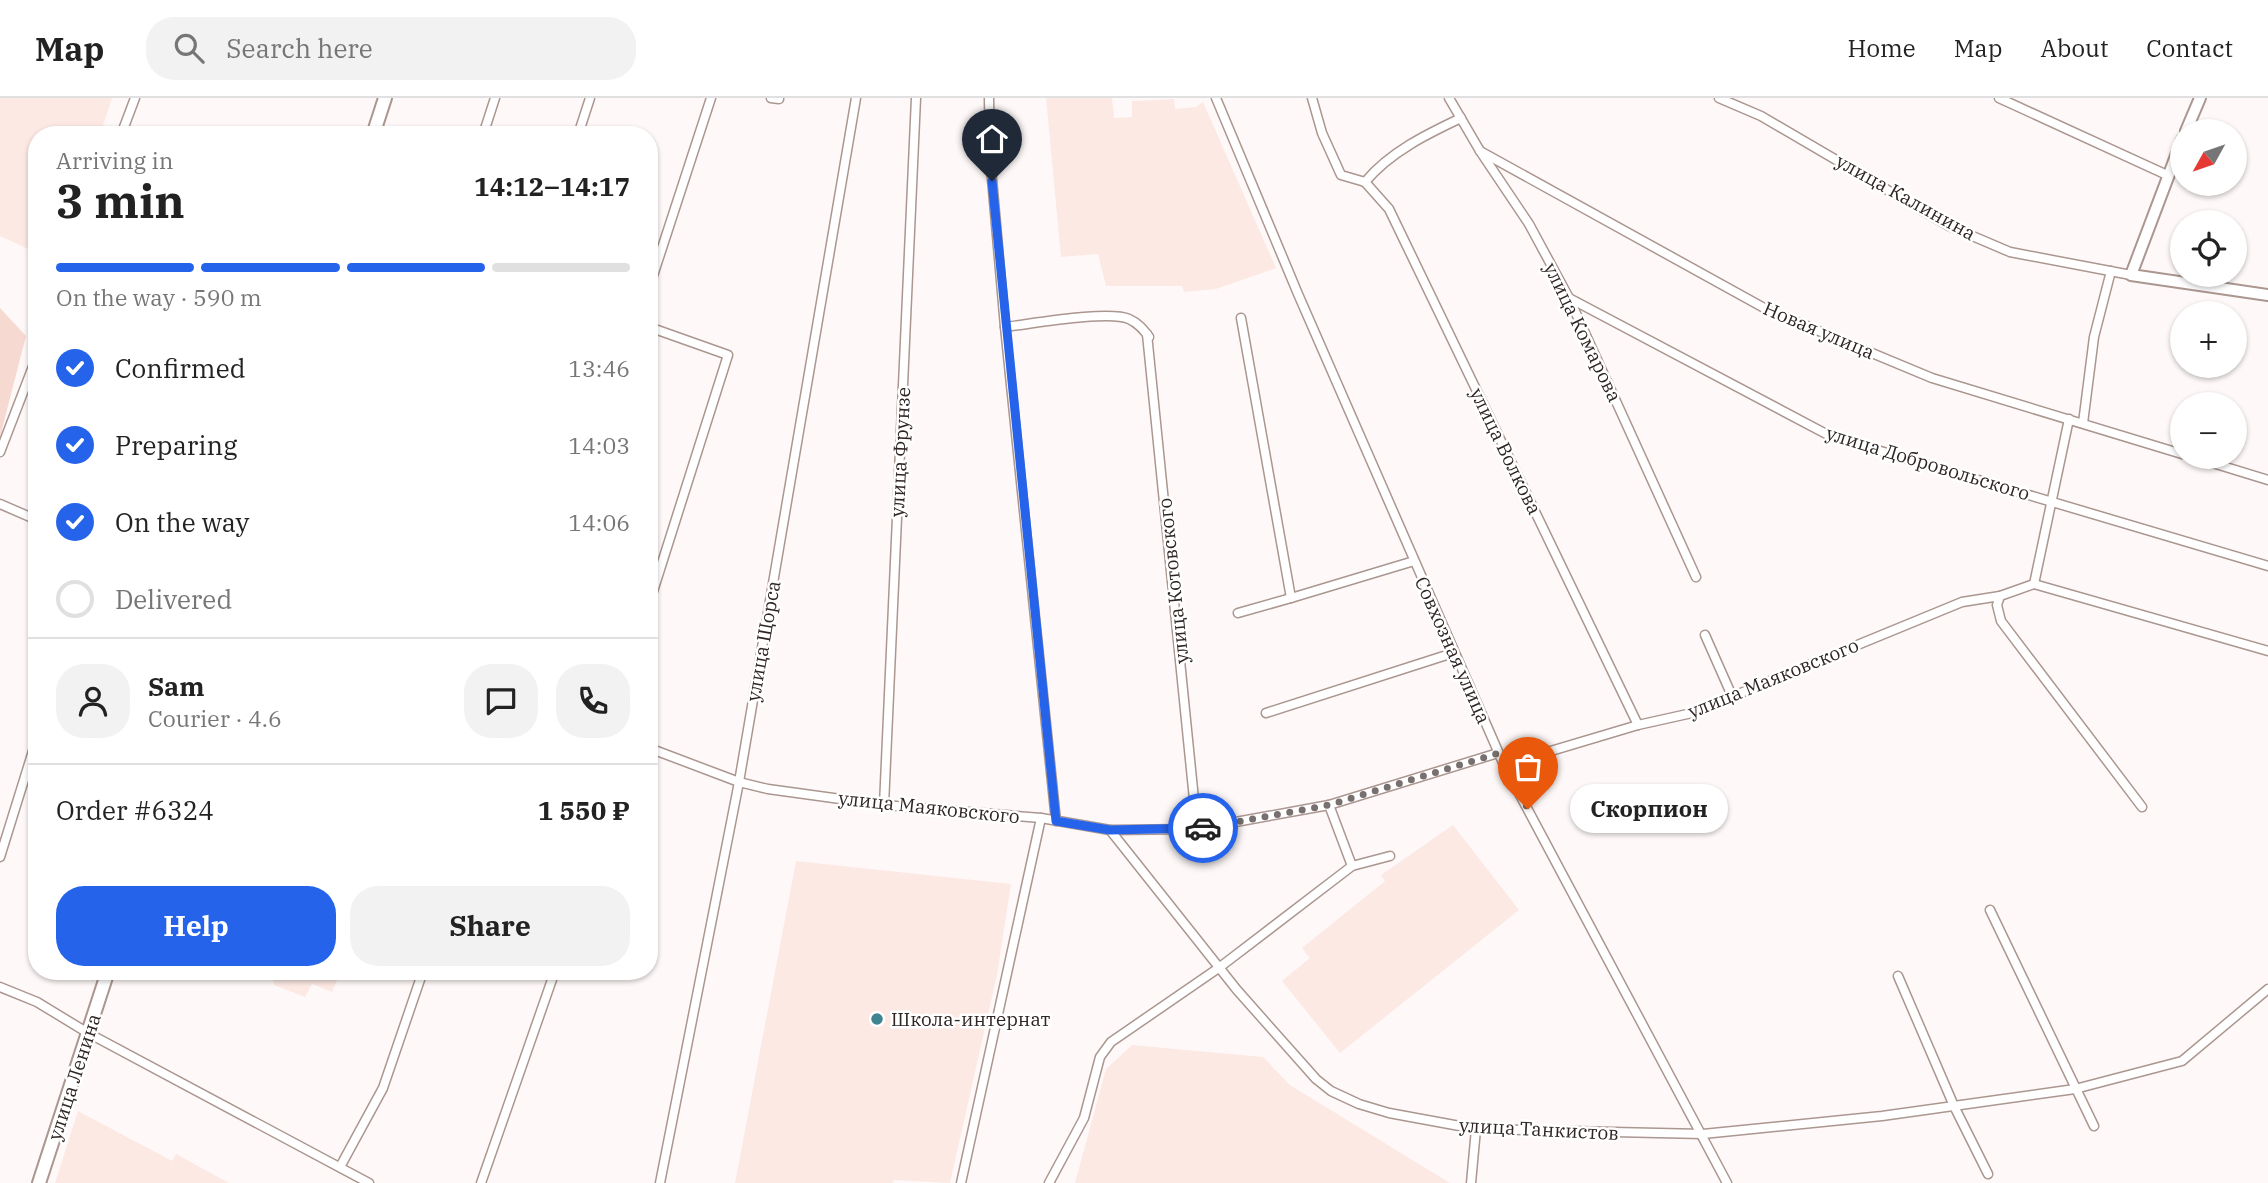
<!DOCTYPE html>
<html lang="en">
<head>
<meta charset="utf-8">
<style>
  body { margin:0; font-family:"IBM Plex Serif",serif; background:#f2f2f2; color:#222; height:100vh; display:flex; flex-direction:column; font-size:26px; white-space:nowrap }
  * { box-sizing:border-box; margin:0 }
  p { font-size:23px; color:#767676 }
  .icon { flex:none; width:38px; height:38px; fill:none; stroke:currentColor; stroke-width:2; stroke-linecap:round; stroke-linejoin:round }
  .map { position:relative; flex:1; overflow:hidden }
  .panel { position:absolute; left:28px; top:28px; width:630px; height:854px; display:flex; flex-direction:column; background:#fff; border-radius:28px; box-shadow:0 2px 5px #0004 }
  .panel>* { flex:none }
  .needle { width:46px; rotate:230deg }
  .fabs { position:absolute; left:2170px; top:21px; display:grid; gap:14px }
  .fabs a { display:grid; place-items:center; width:77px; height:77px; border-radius:50%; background:#fff; box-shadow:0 2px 5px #0004; font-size:35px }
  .pin { position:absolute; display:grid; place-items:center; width:60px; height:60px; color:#fff; margin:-72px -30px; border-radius:50% 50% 50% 0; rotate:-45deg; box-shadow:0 0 7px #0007 }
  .pin .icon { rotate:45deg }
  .courier { position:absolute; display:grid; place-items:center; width:70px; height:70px; margin:-35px; border:5px solid #2563eb; border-radius:50%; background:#fff; color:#222; box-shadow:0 2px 9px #0007 }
  .bubble { position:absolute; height:49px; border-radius:24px; background:#fff; box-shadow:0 2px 5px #0004; font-size:23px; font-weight:800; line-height:49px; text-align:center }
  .summary em { font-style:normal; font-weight:800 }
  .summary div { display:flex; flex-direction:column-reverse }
  .summary { display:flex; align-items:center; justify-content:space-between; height:119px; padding:0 28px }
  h1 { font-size:46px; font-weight:800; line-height:52px }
  .bar { display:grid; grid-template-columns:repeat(4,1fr); gap:10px 7px; align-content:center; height:84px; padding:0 28px }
  .bar i { height:9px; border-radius:5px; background:#e0e0e0 }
  .bar .active { background:#2563eb }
  .bar p { grid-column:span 4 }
  .line { display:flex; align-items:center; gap:18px; padding:0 28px; border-top:2px solid #e0e0e0 }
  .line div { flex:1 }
  .round { display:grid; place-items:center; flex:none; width:74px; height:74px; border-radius:28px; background:#f2f2f2 }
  ol { padding:0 28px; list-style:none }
  li { display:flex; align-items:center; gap:21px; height:77px }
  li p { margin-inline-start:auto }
  li .icon { padding:7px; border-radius:50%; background:#2563eb; color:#fff; stroke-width:4 }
  li:last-child { color:#767676 }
  li i { width:38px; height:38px; border:4px solid #e0e0e0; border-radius:50% }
  .cta { display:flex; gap:14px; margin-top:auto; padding:14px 28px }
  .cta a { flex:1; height:80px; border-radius:28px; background:#2563eb; color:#fff; font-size:28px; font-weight:800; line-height:80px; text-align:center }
  .cta a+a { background:#f2f2f2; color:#222 }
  header { display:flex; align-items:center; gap:42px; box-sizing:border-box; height:98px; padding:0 35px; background:#fff; border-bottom:2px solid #e0e0e0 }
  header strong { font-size:33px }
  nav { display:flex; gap:38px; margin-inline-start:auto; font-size:24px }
  .search { width:490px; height:63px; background:#f2f2f2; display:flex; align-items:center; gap:18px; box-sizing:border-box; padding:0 24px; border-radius:28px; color:#767676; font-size:26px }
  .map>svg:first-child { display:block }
</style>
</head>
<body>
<header>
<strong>Map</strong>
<div class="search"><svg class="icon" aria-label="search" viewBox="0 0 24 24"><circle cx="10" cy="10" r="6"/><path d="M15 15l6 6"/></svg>Search here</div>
<nav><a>Home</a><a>Map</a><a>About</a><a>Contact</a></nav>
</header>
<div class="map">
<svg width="2268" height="1085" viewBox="0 0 2268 1085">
  <rect width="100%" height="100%" fill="#fef9f8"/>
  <g fill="#fce9e4">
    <polygon points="0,0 112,0 100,37 37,37 37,155 0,138"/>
    <polygon points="1046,0 1112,0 1114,20 1132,19 1132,3 1174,1 1175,11 1196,9 1203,4 1276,170 1216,191 1184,194 1182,188 1106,188 1098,156 1061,159"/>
    <polygon points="1453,727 1519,812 1340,955 1282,883 1310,860 1302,850 1385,783 1381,777"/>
    <polygon points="796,763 1011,786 997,877 950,1085 894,1082 893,1085 735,1085"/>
    <polygon points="272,873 341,873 332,894 312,886 305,899 274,887"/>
    <polygon points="1132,947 1263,959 1290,987 1450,1085 1075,1085 1106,971"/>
    <polygon points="78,1013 172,1063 176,1056 229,1085 55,1085"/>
  </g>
  <polygon fill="#f6dad2" points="0,210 26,238 0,339"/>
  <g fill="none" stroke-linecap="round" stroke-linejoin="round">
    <defs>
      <g id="minor">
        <polyline points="771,0 779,1"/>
        <polyline points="989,0 990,58 1005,229 1056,723"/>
        <polyline points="1216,0 1298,196 1504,667 1727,1085"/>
        <polyline points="1312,0 1322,35 1341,77 1365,84"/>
        <polyline points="1449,0 1480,53 1529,126 1569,200 1696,479"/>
        <polyline points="1719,0 1761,18 1949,128 2010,154 2131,177"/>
        <polyline points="1999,0 2167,77"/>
        <polyline points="121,37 135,0"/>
        <polyline points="483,37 495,0"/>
        <polyline points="578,37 590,0"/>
        <polyline points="1480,53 1766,211 1932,280 2182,356"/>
        <polyline points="1365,84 1389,111 1638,627"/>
        <path d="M 1365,84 C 1390,54 1427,36 1461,20"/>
        <polyline points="649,190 711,0"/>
        <polyline points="1569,200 1830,338 2268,468"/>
        <polyline points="1241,220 1291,500 1414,463"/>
        <polyline points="649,229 728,257 649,506"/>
        <path d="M 1005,229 C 1031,226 1109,212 1129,221 C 1138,225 1143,231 1149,239"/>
        <polyline points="1147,236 1197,731"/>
        <polyline points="2083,325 2094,239 2111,173"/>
        <polyline points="0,354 37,258"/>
        <polyline points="2193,359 2268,382"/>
        <polyline points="0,406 37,422"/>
        <polyline points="2034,486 2069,321"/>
        <polyline points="2000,498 1997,507 2001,523 2142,709"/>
        <polyline points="1238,515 1291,500"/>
        <polyline points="1705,537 1732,598"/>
        <polyline points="1266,615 1453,555"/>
        <polyline points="649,650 739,684 768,691 884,707 1041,720 1110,732 1197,731 1329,707 1498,655"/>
        <polyline points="1504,667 1638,627 1692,615 1962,504 2000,498 2034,486 2268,553"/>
        <polyline points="884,707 916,0"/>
        <polyline points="1110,732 1237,892 1316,981 1331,993 1359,1006 1389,1015 1476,1031 1703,1036 1882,1018 2075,991 2182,963 2268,891"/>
        <polyline points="0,759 37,640"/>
        <polyline points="1352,768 1390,758"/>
        <polyline points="1990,812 2094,1028"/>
        <polyline points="1898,878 1954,1008 1988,1076"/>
        <polyline points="0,889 37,904 88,935 369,1085"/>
        <polyline points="340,1069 383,990 423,873"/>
        <polyline points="481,1085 555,873"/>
        <polyline points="660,1085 739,684 856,0"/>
        <polyline points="961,1085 1041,720"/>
        <polyline points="1049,1085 1084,1020 1100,959 1111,944 1220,869 1352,768 1329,707"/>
        <polyline points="1471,1085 1476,1031"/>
      </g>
      <g id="tertiary">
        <polyline points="2186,33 2200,0"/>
        <polyline points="2182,42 2131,177 2268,197"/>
      </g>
      <g id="primary">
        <polyline points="373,37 385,0"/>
        <polyline points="39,1085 108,873"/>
      </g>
    </defs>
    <use href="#minor" stroke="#ab9690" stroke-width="11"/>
    <use href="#tertiary" stroke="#ab9690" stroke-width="14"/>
    <use href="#primary" stroke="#ab9690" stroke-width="16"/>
    <use href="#minor" stroke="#fff" stroke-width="8"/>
    <use href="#tertiary" stroke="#fff" stroke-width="10"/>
    <use href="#primary" stroke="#fff" stroke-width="12"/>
  </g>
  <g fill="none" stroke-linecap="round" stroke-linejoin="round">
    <polyline stroke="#77706e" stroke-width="7" stroke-dasharray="0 12.6" points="1203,730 1329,707 1499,655 1528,711"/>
    <polyline stroke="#2563eb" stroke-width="9" points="992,83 1056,723 1110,732 1203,730"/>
  </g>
  <circle fill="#3f8490" stroke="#fff" stroke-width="2.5" cx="877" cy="921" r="7"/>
  <g text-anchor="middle" stroke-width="5" stroke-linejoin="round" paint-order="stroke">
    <g font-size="19" fill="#2f2624" stroke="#fff">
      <text transform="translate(1906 99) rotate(29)" y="7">улица Калинина</text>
      <text transform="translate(1819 232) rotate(23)" y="7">Новая улица</text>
      <text transform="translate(1583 234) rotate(64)" y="7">улица Комарова</text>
      <text transform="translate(1506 353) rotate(64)" y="7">улица Волкова</text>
      <text transform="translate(900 354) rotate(-87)" y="7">улица Фрунзе</text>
      <text transform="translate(1928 365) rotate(17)" y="7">улица Добровольского</text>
      <text transform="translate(1173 483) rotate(-96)" y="7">улица Котовского</text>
      <text transform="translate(763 543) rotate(-80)" y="7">улица Щорса</text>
      <text transform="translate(1453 552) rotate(66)" y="7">Совхозная улица</text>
      <text transform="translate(1773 580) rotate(-22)" y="7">улица Маяковского</text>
      <text transform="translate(929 709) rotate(6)" y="7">улица Маяковского</text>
      <text transform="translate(74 979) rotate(-72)" y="7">улица Ленина</text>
      <text transform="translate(1539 1031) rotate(3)" y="7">улица Танкистов</text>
    </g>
    <g font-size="19" fill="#2f2624" stroke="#fff" text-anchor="start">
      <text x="891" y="928">Школа-интернат</text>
    </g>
  </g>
</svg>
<div class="fabs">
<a><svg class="needle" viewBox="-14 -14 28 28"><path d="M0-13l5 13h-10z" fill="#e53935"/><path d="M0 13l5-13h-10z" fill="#767676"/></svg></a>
<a><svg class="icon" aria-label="locate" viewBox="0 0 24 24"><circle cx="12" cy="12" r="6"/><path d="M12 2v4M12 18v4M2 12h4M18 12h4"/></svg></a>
<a>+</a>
<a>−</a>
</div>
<div class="pin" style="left:1528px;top:711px;background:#ea580c"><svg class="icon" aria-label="bag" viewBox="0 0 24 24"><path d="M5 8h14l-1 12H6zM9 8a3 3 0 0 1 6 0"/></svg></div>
<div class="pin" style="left:992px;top:83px;background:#1f2937"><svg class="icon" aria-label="home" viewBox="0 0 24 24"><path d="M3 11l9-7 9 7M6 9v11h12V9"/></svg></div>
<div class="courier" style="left:1203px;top:730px"><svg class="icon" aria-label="car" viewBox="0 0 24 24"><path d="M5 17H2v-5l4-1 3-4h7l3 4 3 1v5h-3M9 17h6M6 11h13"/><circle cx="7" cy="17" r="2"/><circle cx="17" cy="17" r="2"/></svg></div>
<div class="bubble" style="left:1570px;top:686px;width:158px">Скорпион</div>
<section class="panel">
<div class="summary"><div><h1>3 min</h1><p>Arriving in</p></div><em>14:12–14:17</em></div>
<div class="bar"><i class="active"></i><i class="active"></i><i class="active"></i><i></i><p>On the way · 590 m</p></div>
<ol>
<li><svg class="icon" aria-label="check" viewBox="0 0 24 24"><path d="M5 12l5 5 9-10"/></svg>Confirmed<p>13:46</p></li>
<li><svg class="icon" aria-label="check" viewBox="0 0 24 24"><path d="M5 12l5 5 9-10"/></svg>Preparing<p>14:03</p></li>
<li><svg class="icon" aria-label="check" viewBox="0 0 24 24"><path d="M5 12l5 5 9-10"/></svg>On the way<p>14:06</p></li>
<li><i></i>Delivered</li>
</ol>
<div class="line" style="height:126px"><a class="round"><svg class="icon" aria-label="person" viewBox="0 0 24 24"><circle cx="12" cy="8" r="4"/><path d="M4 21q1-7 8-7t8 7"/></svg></a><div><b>Sam</b><p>Courier · 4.6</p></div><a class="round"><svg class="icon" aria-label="chat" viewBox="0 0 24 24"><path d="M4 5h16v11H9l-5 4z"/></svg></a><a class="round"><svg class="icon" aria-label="phone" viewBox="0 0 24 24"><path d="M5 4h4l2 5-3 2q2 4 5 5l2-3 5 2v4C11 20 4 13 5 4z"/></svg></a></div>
<div class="line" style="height:91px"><div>Order #6324</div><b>1 550 ₽</b></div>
<div class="cta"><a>Help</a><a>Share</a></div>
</section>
</div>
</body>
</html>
